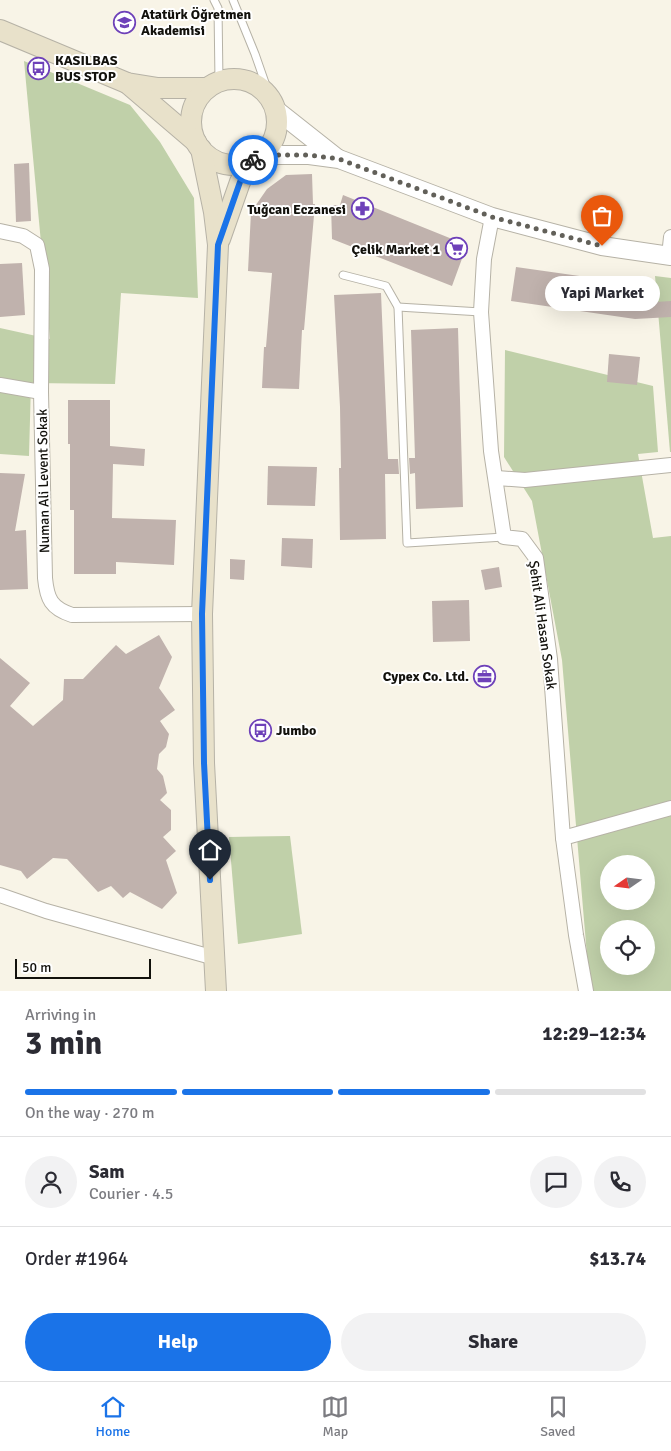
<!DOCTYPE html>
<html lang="en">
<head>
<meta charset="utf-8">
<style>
  body { margin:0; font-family:Signika,sans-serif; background:#f2f2f3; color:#2b2b33; height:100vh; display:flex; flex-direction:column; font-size:19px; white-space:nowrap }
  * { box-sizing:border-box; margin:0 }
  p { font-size:16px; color:#7c7c81 }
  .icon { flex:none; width:28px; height:28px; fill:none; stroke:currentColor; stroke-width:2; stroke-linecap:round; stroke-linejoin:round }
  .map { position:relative; height:991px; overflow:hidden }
  .drawer { display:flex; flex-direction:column; background:#fff; flex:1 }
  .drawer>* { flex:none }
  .needle { width:32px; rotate:256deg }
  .buttons { position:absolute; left:600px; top:855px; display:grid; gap:10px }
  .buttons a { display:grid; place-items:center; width:55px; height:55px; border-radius:50%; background:#fff; box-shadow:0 5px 20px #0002; font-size:25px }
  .scale { position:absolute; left:15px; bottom:12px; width:136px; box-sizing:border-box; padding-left:5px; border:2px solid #12110c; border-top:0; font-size:14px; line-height:18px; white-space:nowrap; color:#12110c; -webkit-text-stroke:4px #fff; paint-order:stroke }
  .pin { position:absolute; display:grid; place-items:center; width:42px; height:42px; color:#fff; margin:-51px -21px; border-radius:50% 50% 50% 0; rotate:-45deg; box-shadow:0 0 5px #0007 }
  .pin .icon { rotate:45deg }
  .courier { position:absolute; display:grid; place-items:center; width:50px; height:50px; margin:-25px; border:4px solid #1a73e8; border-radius:50%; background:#fff; color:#222; box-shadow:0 1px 6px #0007 }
  .bubble { position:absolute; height:35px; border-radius:18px; background:#fff; box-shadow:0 5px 20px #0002; font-size:16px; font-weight:800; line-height:35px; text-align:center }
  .headline em { font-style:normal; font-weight:800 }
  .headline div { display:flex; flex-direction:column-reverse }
  .headline { display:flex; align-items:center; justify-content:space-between; height:85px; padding:0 25px }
  h1 { font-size:32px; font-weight:800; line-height:38px }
  .bar { display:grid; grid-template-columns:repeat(4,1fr); gap:8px 5px; align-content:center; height:60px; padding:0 25px }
  .bar i { height:6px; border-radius:4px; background:#e1e1e2 }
  .bar .selected { background:#1a73e8 }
  .bar p { grid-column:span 4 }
  .line { display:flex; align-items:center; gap:12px; padding:0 25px; border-top:1px solid #e1e1e2 }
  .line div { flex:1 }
  .round { display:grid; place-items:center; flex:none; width:52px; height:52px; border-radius:26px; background:#f2f2f3 }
  .button { display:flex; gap:10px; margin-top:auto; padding:10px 25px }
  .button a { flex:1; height:58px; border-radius:30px; background:#1a73e8; color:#fff; font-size:20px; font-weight:800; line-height:58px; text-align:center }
  .button a+a { background:#f2f2f3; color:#2b2b33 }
  .menu { display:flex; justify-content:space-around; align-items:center; height:70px; border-top:1px solid #e1e1e2; background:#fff; font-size:14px; color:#7c7c81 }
  .menu a { display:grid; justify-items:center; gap:2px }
  .menu .selected { color:#1a73e8 }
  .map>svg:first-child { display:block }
</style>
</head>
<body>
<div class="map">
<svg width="671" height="991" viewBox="0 0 671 991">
  <rect width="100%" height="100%" fill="#f8f4e7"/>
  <g fill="#c0d0a9" fill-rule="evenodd">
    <polygon points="24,61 130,105 160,142 194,198 198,298 121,293 115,384 31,383 29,456 0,454 0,328 50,339"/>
    <polygon points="655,276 671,278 671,452 670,452"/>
    <path d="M 505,350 L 653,386 L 658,452 L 638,454 L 653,538 L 671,536 L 671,991 L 590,991 L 562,660 L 532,501 L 504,457 ZM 609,864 L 646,864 L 646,901 L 609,901 ZM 609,929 L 646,929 L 646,966 L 609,966 Z"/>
    <polygon points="290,836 302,934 238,944 229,837"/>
  </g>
  <g fill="#c0b2ad">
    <polygon points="29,163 31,221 16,222 14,164"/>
    <polygon points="312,174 313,204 315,204 304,330 302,330 299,389 262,388 264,347 266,347 272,273 248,271 251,212 267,189 286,175"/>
    <polygon points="343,195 467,245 452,286 332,239 331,205 340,205"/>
    <polygon points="22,263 25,315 0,317 0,264"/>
    <polygon points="516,267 643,285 641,303 671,301 671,317 635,319 511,301"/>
    <polygon points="381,293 388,459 398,459 399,474 385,474 386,539 340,540 339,468 341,468 340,407 334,295"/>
    <polygon points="458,328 463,507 416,509 415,473 410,474 409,458 415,458 411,330"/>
    <polygon points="609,354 640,357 637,385 607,382"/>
    <polygon points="68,400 110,400 110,446 145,449 144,466 113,464 112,518 176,520 174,565 116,562 116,574 74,574 74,510 70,510 70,444 68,444"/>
    <polygon points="268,466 317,467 315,506 267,505"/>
    <polygon points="0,473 25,474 15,531 26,530 28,589 0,590"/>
    <polygon points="282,538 313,539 312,568 281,566"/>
    <polygon points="230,559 245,560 244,580 230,579"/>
    <polygon points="499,567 502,587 485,590 481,570"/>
    <polygon points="469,600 470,641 433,642 432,601"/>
    <polygon points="159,635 172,657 159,688 175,710 160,721 169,734 166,747 159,754 157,769 163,776 167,793 160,800 171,810 171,830 163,837 176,851 166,860 177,893 162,909 130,892 123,898 111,886 98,892 67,859 53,858 27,879 21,871 0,865 0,658 30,683 10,706 33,726 63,700 64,679 83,679 116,645 126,654"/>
  </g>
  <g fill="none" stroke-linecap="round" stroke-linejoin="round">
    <defs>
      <g id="service">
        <polyline points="214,0 218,8 219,81"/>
        <polyline points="233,0 255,54 271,100"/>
        <polyline points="343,275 386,286 398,307 407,543 504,537"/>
        <polyline points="398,307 481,312"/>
      </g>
      <g id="minor">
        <polyline points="492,217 484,259 481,312 491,451 504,537 522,539 536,558 550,659 563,838 576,935 586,991"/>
        <path d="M 0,231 L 23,236 L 37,245 L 42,269 L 41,392 L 45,578 C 47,599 51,608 72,615 L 202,614"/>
        <polyline points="669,256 671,237"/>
        <polyline points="0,385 41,392"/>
        <polyline points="497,478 525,480 671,465"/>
        <polyline points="563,838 671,808"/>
        <polyline points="0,895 46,911 215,958"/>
      </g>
      <g id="tertiary">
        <polyline points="275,109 337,158"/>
        <polyline points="261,155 309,155 339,159 492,217 602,246 671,256"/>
      </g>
      <g id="secondary">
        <polyline points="0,30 127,83 158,88 207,88"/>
        <circle cx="234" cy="122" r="43"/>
        <polyline points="127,83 196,142"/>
        <polyline points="201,149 214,212 218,245 202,614 204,763 216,991"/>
        <polyline points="220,239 240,182 250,162"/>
      </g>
    </defs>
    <use href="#service" stroke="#b6b2a6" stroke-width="9"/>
    <use href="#minor" stroke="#b6b2a6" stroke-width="16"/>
    <use href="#tertiary" stroke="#b6b2a6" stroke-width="20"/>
    <use href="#secondary" stroke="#b6b2a6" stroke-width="22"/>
    <use href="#service" stroke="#fff" stroke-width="7"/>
    <use href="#minor" stroke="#fff" stroke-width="14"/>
    <use href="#tertiary" stroke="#fff" stroke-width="18"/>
    <use href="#secondary" stroke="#e8e1ca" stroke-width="20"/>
  </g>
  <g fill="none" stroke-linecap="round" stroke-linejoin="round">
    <polyline stroke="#626059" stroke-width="5" stroke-dasharray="0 9" points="253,160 261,155 309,155 339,159 492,217 602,246"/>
    <polyline stroke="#1a73e8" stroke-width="6" points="210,880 204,763 202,614 218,245 240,182 250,162 253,160"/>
  </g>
  <defs>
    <symbol id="university-ring" viewBox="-11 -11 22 22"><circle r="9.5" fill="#fff" stroke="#6e41b9" stroke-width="1.5"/><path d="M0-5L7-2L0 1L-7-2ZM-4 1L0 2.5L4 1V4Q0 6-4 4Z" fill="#6e41b9"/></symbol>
    <symbol id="bus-ring" viewBox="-11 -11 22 22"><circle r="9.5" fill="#fff" stroke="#6e41b9" stroke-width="1.5"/><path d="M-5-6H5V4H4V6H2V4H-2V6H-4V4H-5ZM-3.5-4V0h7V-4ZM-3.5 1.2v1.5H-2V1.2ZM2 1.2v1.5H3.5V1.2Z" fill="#6e41b9"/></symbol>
    <symbol id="pharmacy-ring" viewBox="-11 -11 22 22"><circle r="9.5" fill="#fff" stroke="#6e41b9" stroke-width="1.5"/><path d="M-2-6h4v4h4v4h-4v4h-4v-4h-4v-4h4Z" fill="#6e41b9"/></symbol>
    <symbol id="supermarket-ring" viewBox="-11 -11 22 22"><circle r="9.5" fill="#fff" stroke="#6e41b9" stroke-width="1.5"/><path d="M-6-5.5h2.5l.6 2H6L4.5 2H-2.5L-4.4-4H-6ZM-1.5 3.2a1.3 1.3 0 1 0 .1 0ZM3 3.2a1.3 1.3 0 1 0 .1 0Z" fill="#6e41b9"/></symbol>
    <symbol id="office-ring" viewBox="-11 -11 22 22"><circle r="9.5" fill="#fff" stroke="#6e41b9" stroke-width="1.5"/><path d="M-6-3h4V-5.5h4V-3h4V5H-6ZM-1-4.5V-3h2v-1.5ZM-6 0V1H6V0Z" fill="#6e41b9"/></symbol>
  </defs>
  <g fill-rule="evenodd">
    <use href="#university-ring" x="112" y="10" width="25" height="25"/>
    <use href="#bus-ring" x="26" y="56" width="25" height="25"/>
    <use href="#pharmacy-ring" x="350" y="196" width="25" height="25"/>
    <use href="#supermarket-ring" x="444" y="236" width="25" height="25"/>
    <use href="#office-ring" x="472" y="664" width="25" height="25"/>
    <use href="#bus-ring" x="248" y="718" width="25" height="25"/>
  </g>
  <g text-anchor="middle" stroke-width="4" stroke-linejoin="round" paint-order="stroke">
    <g font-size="14" font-weight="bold" fill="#12110c" stroke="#fff" text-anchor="start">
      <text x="141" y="19">Atatürk Öğretmen<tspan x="141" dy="16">Akademisi</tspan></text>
      <text x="55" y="65">KASILBAS<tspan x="55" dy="16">BUS STOP</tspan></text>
      <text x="346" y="214" text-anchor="end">Tuğcan Eczanesi</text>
      <text x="440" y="254" text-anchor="end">Çelik Market 1</text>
      <text x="469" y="681" text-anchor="end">Cypex Co. Ltd.</text>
      <text x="276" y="735">Jumbo</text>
    </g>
    <g font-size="14" fill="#12110c" stroke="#fff">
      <text transform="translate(43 481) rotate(-91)" y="5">Numan Ali Levent Sokak</text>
      <text transform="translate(543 625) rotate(82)" y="5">Şehit Ali Hasan Sokak</text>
    </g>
  </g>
</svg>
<div class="buttons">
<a><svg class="needle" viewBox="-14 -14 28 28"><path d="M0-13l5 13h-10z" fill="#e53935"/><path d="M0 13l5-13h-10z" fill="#7c7c81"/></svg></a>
<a><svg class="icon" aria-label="locate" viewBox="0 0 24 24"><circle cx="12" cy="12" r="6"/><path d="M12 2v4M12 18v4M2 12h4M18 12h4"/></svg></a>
</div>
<div class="scale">50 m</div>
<div class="pin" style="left:602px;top:246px;background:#ea580c"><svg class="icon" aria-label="bag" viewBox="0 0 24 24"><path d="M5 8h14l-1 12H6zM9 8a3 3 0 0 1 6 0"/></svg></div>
<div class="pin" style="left:210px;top:880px;background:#1f2937"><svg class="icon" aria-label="home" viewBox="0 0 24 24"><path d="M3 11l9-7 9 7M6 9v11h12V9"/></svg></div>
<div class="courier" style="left:253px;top:160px"><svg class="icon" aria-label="bike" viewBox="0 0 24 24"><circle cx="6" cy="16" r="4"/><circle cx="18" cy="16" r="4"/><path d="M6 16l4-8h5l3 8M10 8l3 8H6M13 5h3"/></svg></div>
<div class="bubble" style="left:545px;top:276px;width:115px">Yapi Market</div>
</div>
<section class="drawer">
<div class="headline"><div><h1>3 min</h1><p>Arriving in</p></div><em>12:29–12:34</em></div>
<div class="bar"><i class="selected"></i><i class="selected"></i><i class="selected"></i><i></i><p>On the way · 270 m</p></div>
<div class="line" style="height:90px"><a class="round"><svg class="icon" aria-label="person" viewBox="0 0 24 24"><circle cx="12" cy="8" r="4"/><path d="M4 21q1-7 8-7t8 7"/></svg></a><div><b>Sam</b><p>Courier · 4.5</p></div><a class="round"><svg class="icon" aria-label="chat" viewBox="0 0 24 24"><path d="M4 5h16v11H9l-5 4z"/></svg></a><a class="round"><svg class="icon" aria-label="phone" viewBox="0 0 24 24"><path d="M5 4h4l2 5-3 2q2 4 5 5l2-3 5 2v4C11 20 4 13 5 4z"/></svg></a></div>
<div class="line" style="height:65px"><div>Order #1964</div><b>$13.74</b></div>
<div class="button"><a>Help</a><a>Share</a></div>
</section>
<nav class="menu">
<a class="selected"><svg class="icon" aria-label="home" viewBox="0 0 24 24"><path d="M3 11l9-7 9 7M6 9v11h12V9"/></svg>Home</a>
<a><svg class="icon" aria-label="map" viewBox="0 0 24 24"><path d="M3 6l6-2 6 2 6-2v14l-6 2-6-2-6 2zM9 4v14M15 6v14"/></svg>Map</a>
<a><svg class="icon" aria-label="saved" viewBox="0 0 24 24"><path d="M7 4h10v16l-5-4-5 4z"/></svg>Saved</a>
</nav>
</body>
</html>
